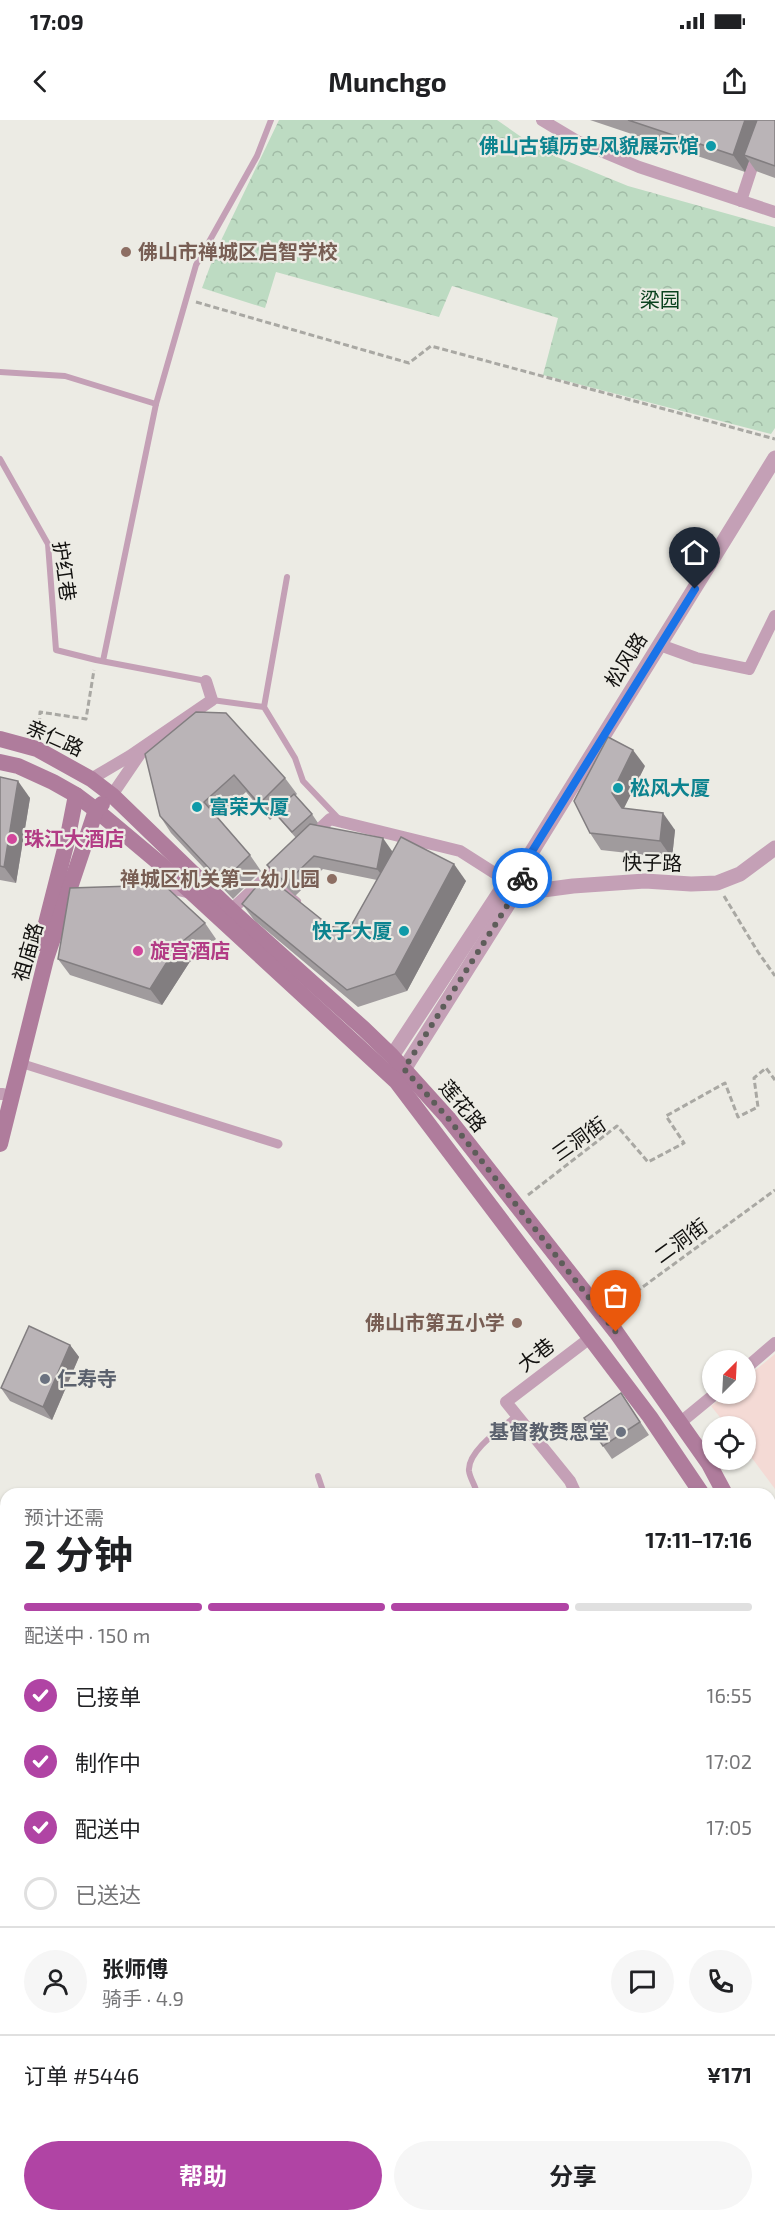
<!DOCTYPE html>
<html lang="zh">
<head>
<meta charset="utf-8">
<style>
  body { margin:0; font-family:"Exo 2","Noto Sans SC",sans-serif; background:#f6f6f6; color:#202124; height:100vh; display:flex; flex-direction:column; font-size:22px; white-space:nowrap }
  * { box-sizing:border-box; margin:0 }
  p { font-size:20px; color:#757577 }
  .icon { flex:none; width:33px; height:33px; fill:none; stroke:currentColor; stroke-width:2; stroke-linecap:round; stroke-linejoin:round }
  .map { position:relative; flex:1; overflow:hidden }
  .drawer { position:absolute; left:0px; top:1368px; width:776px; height:734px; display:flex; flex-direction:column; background:#fff; border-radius:18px 18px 0 0; box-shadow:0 2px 4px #0004 }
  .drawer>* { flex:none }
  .needle { width:39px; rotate:24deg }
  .controls { position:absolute; left:702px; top:1230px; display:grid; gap:12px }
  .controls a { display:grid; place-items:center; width:54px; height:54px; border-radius:50%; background:#fff; box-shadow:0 2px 4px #0004; font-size:30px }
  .pin { position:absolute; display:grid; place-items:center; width:51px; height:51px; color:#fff; margin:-62px -26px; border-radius:50% 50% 50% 0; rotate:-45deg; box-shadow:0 0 6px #0007 }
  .pin .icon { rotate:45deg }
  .courier { position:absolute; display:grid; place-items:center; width:60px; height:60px; margin:-30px; border:4px solid #1a73e8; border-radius:50%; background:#fff; color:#222; box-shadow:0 2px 8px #0007 }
  .summary em { font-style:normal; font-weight:700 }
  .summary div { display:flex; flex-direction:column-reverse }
  .summary { display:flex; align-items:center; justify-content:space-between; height:102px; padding:0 24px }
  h1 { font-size:39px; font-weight:700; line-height:45px }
  .bar { display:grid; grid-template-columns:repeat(4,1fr); gap:9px 6px; align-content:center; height:72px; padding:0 24px }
  .bar i { height:8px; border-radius:4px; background:#e0e0e0 }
  .bar .active { background:#b044a4 }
  .bar p { grid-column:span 4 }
  .line { display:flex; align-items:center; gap:15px; padding:0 24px; border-top:2px solid #e0e0e0 }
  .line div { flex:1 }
  .round { display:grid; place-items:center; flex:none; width:63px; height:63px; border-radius:32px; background:#f6f6f6 }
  ol { padding:0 24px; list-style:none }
  li { display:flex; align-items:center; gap:18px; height:66px }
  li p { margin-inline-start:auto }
  li .icon { padding:6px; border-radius:50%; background:#b044a4; color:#fff; stroke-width:4 }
  li:last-child { color:#757577 }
  li i { width:33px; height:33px; border:3px solid #e0e0e0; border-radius:50% }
  .action { display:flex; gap:12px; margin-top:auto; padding:12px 24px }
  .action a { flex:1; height:69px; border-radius:36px; background:#b044a4; color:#fff; font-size:24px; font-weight:700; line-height:69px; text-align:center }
  .action a+a { background:#f6f6f6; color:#202124 }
  .status { display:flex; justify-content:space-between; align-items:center; height:42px; padding:0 30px; background:#fff; direction:ltr }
  .status svg { height:16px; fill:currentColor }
  header { display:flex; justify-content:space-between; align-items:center; height:78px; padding:0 24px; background:#fff; font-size:27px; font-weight:700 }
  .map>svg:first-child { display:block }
</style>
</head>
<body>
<div class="status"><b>17:09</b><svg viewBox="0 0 49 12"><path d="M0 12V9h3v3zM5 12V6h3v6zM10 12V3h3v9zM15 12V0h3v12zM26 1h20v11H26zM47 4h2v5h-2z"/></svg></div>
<header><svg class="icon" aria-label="back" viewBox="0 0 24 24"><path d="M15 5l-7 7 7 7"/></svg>Munchgo<svg class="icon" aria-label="share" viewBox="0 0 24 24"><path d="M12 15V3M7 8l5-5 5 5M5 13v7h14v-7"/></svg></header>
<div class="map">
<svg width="775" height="2101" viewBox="0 0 775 2101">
  <defs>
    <pattern id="park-crowns" width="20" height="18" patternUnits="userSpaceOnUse" patternTransform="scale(1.5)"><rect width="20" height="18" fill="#bddbc2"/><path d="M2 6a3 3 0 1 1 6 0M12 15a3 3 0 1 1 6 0" fill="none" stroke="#a1bba6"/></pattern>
  </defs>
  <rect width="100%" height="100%" fill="#ecebe4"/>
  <g fill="#f4dad5">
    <polygon points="775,1234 775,1369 746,1330 746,1306 727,1306 711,1286 727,1274 746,1274 746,1258"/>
    <polygon points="775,1718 775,1873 770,1870 770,1721"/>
    <polygon points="775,1928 775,2054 770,2052 770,1937"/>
    <polygon points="49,2096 155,2096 153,2101 46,2101"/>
    <polygon points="161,2096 208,2096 220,2101 159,2101"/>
  </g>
  <polygon fill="url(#park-crowns)" points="279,0 497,0 540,30 628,66 775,107 775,308 771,314 543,255 558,198 452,166 439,197 276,152 265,188 202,168 215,133"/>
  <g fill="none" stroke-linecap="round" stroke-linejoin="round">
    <g stroke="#a9a8a3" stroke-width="3" stroke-dasharray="6 3" stroke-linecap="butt">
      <polyline points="196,182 409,243 431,226 775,319"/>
      <polyline points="39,613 40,592 86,599 94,550"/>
      <polyline points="724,776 758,832 775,856"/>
      <polyline points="528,1075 617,1006 648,1042 684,1023 666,996 725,963 738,997 758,987 754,958 766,948 775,960"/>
      <polyline points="614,1188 775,1070"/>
    </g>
    <g stroke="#c4a0b6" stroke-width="6">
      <polyline points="0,252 65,256 156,284"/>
      <polyline points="0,339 48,424 56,530 96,540 206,561"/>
      <polyline points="103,541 156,284 196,145 257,36 271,0"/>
      <polyline points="212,580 264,587 295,638 303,661 339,699"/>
      <polyline points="264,587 287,457"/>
      <polyline points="269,755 298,781"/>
      <polyline points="162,769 187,775"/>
      <polyline points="318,1356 324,1374"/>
      <path d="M 477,1374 C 476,1366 470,1359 469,1351 C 467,1331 503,1307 516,1296"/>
      <polyline points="0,1579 6,1565"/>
      <polyline points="770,1814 775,1814"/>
    </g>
    <g stroke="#c4a0b6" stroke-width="9">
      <polyline points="20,943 278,1024"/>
      <polyline points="168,2101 170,2096"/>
    </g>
    <g stroke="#c4a0b6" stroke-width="12">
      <polyline points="542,0 577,21 639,47 775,92"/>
      <polyline points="741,81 757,32"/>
      <polyline points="660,525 696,538 749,549 775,496"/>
      <polyline points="91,659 130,636 212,580 206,561"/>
      <polyline points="112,675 142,631"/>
      <polyline points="312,716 330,699 342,702 460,731 507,761"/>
      <polyline points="231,790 283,742"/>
      <polyline points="0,974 3,974"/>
      <polyline points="746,1248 775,1223"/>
      <polyline points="681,1302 715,1274"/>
      <polyline points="576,1374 570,1361 506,1282 590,1218"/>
      <polyline points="770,1712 775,1710"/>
      <polyline points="770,1875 775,1878"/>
      <polyline points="770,1921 775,1911"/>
    </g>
    <g stroke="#c4a0b6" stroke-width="15">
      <polyline points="507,761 519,767 543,770 573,766 645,761 691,764 717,763 740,754 775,728"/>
      <polyline points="392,936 507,761 531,733 775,338"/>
      <polyline points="398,959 519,767 521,760"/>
      <polyline points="770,1433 775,1429"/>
      <polyline points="0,1979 6,1982"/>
      <polyline points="263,2096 275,2101"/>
      <polyline points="26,2101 28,2096"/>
      <polyline points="311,2101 311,2096"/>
    </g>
    <g stroke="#af7c9c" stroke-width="16">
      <polyline points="0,619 37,629 91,659 112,675 231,790 364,909 392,936 448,998 616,1212 709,1344 725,1374"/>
      <polyline points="0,642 18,646 53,662 76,675 96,690 164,747 396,961 650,1297 702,1374"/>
      <polyline points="41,823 67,721 76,675"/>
      <polyline points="0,1024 46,839 96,690 102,684"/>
      <polyline points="770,1459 775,1469"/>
      <polyline points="770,1492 775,1502"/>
      <polyline points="0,1727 6,1729"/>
      <polyline points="0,1753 6,1756"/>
      <polyline points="770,2065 775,2067"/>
      <polyline points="770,2087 775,2089"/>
    </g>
  </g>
  <g fill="#a09b9d">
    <polygon points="590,0 775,0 775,58 756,51 749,41 745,52"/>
    <polygon points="145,634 285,658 297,674 295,676 312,694 318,703 316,705 392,731 391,734 466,761 407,871 358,887 254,800 242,784 331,807 352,804 377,760 323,749 295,776 276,757 267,745 296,718 276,695 270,700 246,672 218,698 250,735 261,751 233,779 171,713 160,696"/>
    <polygon points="645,646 624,688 675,710 672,738 601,730 590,713"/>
    <polygon points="0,657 30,678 16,763 0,760"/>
    <polygon points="205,803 216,819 189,843 162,885 70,855 58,839"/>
    <polygon points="70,1225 79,1237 52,1300 10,1281 1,1268"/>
    <polygon points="621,1273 649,1315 612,1339 603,1326"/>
    <polygon points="0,1771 6,1774 6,1932 0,1930"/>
  </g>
  <g fill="#827e80">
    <polygon points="745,0 763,0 744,35 749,41 745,52 733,35"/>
    <polygon points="633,630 645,646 623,690 612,673"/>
    <polygon points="18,661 30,678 16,763 4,747"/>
    <polygon points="663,693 675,710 672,738 660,721"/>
    <polygon points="383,718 392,731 386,761 377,749"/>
    <polygon points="454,744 466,761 407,871 395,854"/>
    <polygon points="177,826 189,843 162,885 150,869"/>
    <polygon points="70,1225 79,1237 52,1300 43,1287"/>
  </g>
  <g fill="#bab4b7" stroke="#827e80" stroke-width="1.5">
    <polygon points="628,0 745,0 733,35"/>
    <polygon points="757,0 775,0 775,46 744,35"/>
    <polygon points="196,592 226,593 285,658 259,684 234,655 204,682 250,735 222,762 160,696 145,634"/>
    <polygon points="608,617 633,630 612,673 622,688 663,693 660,721 590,713 574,681"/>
    <polygon points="0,657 18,661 4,747 0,746"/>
    <polygon points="294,674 312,694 292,712 274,692"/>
    <polygon points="310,704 383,718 377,749 314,736 286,763 267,745"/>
    <polygon points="401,717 454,744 395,854 347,870 242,784 266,755 331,807 352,804"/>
    <polygon points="164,765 205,803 177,826 150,869 58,839 70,768"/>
    <polygon points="29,1206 70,1225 43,1287 1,1268"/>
    <polygon points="621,1273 640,1302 603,1326 584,1298"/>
    <polygon points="0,1771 6,1774 6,1916 0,1913"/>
  </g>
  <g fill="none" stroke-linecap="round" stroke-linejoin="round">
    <polyline stroke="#5e5d5a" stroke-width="6" stroke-dasharray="0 10.8" points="522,758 519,767 404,949 448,998 616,1212"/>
    <polyline stroke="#1a73e8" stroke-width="8" points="522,758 531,733 695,469"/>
  </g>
  <g fill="#0f9aa8" stroke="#ecebe4" stroke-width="2">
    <circle cx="711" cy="26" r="6"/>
    <circle cx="618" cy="668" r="6"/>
    <circle cx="197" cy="687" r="6"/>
    <circle cx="404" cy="811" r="6"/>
  </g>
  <g fill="#8d6e63" stroke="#ecebe4" stroke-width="2">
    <circle cx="126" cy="132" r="6"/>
    <circle cx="332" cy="759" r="6"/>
    <circle cx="517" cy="1203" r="6"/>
  </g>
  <g fill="#d1479c" stroke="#ecebe4" stroke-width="2">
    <circle cx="12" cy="719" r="6"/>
    <circle cx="138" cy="831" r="6"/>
  </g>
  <g fill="#6b7280" stroke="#ecebe4" stroke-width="2">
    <circle cx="45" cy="1259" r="6"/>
    <circle cx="621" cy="1312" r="6"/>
  </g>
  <g text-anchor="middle" stroke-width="4.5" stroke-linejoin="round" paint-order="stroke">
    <g font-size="20" font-weight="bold" fill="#0d838f" stroke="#ecebe4" text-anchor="end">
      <text x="699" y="33">佛山古镇历史风貌展示馆</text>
      <text x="630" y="675" text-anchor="start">松风大厦</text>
      <text x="209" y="694" text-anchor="start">富荣大厦</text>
      <text x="392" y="818">快子大厦</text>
    </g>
    <g font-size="20" font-weight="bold" fill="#785e54" stroke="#ecebe4" text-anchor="end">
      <text x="138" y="139" text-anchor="start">佛山市禅城区启智学校</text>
      <text x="320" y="766">禅城区机关第二幼儿园</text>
      <text x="505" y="1210">佛山市第五小学</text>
    </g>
    <g font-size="20" fill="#0b421e" stroke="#ecebe4">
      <text x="660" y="187">梁园</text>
    </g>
    <g font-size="20" fill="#12110f" stroke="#ecebe4">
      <text transform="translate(64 451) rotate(82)" y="7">护红巷</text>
      <text transform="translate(626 540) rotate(-58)" y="7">松风路</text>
      <text transform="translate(55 618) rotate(24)" y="7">亲仁路</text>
      <text transform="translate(652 743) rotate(1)" y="7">快子路</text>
      <text transform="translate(28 832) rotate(-74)" y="7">祖庙路</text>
      <text transform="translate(463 986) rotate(50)" y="7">莲花路</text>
      <text transform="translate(579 1019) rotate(-35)" y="7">三洞街</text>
      <text transform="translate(681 1121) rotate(-36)" y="7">二洞街</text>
      <text transform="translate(536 1235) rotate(-38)" y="7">大巷</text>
    </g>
    <g font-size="20" font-weight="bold" fill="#b23c85" stroke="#ecebe4" text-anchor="start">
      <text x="24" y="726">珠江大酒店</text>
      <text x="150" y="838">旋宫酒店</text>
    </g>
    <g font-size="20" font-weight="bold" fill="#5b616d" stroke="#ecebe4" text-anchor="start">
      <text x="57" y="1266">仁寿寺</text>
      <text x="609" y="1319" text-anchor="end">基督教赉恩堂</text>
    </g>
  </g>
</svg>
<div class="controls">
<a><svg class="needle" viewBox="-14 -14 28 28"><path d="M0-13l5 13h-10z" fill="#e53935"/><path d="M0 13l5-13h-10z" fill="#757577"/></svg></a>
<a><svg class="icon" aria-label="locate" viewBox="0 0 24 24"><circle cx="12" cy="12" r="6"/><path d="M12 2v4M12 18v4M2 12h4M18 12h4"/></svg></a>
</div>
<div class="pin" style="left:616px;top:1212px;background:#ea580c"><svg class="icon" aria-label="bag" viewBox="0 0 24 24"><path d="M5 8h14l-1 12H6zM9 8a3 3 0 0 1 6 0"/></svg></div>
<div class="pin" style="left:695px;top:469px;background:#1f2937"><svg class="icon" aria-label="home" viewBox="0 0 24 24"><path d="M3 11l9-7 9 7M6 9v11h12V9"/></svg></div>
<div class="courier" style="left:522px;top:758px"><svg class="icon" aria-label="bike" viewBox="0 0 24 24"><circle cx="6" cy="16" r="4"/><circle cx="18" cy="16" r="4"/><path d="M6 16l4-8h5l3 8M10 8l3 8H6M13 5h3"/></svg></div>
<section class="drawer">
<div class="summary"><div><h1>2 分钟</h1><p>预计还需</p></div><em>17:11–17:16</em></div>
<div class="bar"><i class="active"></i><i class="active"></i><i class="active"></i><i></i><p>配送中 · 150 m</p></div>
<ol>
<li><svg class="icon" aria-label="check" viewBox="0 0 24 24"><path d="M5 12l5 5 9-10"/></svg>已接单<p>16:55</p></li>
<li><svg class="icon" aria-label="check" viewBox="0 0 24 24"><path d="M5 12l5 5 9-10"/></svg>制作中<p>17:02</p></li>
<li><svg class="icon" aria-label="check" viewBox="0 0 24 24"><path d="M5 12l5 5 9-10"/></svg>配送中<p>17:05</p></li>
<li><i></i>已送达</li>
</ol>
<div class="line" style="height:108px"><a class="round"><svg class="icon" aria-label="person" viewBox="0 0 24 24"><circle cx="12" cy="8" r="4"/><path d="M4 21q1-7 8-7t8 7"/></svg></a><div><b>张师傅</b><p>骑手 · 4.9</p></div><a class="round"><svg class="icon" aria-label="chat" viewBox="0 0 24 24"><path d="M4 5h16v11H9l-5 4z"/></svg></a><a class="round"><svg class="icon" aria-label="phone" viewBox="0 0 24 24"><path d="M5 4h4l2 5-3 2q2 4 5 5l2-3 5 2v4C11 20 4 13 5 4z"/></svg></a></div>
<div class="line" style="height:78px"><div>订单 #5446</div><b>¥171</b></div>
<div class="action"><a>帮助</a><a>分享</a></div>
</section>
</div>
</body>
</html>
